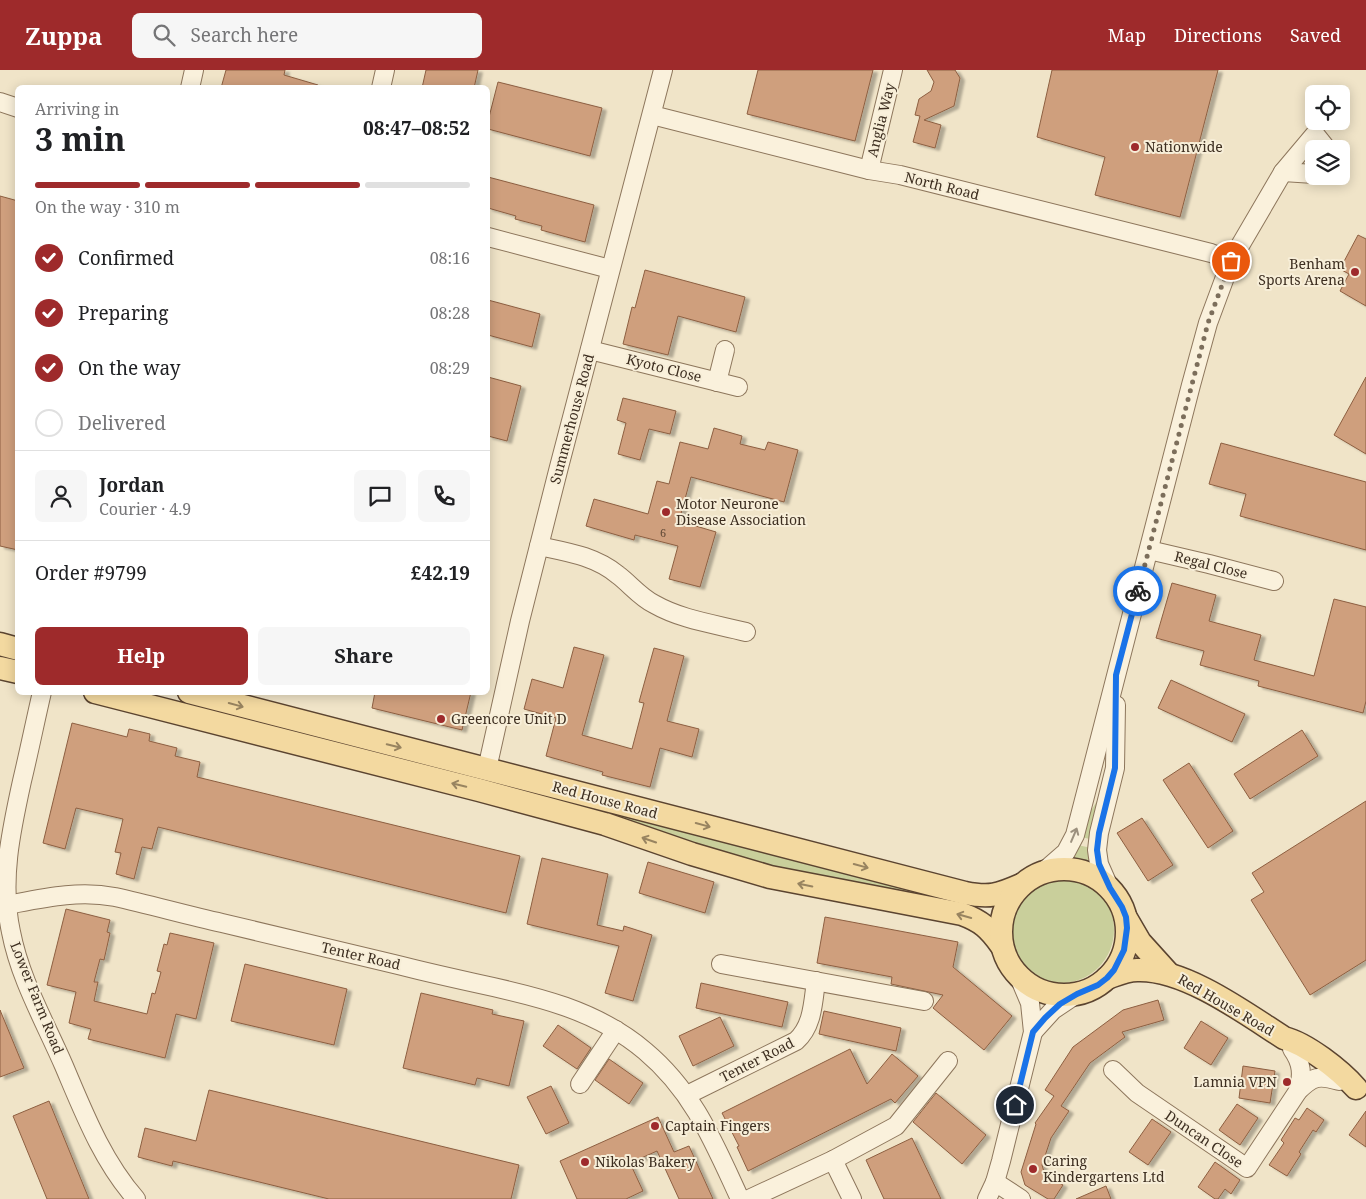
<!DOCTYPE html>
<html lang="en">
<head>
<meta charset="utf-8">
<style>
  body { margin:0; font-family:"Noto Serif",serif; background:#f6f6f6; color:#202124; height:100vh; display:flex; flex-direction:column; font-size:19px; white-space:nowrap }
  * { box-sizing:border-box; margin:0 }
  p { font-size:16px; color:#757577 }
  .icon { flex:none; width:28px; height:28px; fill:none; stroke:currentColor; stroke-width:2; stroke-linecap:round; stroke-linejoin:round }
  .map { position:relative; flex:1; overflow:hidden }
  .sheet { position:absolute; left:15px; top:15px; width:475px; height:610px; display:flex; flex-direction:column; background:#fff; border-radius:8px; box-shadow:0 2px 12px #0003 }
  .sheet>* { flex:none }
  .buttons { position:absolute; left:1305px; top:15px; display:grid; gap:10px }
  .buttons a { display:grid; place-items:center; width:45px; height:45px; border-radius:8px; background:#fff; box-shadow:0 2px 12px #0003; font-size:25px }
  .pin { position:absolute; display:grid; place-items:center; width:42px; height:42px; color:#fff; margin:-21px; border:2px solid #fff; border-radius:50%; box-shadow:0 1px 5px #0007 }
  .courier { position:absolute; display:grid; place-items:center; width:50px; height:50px; margin:-25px; border:4px solid #1a73e8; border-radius:50%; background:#fff; color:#222; box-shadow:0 1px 6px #0007 }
  .head em { font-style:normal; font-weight:700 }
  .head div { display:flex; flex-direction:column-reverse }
  .head { display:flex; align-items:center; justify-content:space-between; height:85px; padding:0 20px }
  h1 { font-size:32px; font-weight:700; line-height:38px }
  .bar { display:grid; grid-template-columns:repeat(4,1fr); gap:8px 5px; align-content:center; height:60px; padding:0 20px }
  .bar i { height:6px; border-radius:4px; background:#e0e0e0 }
  .bar .current { background:#9e2a2b }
  .bar p { grid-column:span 4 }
  .line { display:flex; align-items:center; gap:12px; padding:0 20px; border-top:1px solid #e0e0e0 }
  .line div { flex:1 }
  .round { display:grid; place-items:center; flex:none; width:52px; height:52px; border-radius:8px; background:#f6f6f6 }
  ol { padding:0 20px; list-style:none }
  li { display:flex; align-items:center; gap:15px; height:55px }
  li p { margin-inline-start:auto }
  li .icon { padding:5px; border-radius:50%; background:#9e2a2b; color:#fff; stroke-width:4 }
  li:last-child { color:#757577 }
  li i { width:28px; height:28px; border:2px solid #e0e0e0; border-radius:50% }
  .primary-button { display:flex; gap:10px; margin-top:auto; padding:10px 20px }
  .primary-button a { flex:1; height:58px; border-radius:8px; background:#9e2a2b; color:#fff; font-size:20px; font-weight:700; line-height:58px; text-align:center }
  .primary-button a+a { background:#f6f6f6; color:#202124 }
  header { display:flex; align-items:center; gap:30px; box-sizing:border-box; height:70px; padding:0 25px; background:#9e2a2b; color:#fff }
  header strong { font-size:24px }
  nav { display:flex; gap:28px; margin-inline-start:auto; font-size:18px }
  .search { width:350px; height:45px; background:#f6f6f6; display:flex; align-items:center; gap:12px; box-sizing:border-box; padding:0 18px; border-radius:8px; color:#757577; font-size:19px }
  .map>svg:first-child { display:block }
</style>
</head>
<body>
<header>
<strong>Zuppa</strong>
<div class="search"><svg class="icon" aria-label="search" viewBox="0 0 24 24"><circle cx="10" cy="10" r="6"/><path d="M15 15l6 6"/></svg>Search here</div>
<nav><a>Map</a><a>Directions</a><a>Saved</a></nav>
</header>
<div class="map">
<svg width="1366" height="1129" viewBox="0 0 1366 1129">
  <defs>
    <filter id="shadow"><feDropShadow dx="4.5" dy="2.5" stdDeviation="1" flood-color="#0004"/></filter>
  </defs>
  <rect width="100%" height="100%" fill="#f0e4c8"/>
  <g fill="#c9cf9b">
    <polygon points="1108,689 1110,690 1090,769 1081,767 1086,749 1097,731"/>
    <polygon points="580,734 959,829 957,836 797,806 634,757"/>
    <polygon points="1078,775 1091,778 1090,793 1072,789"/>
    <circle cx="1061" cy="860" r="53"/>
  </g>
  <g fill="#cf9f7d" stroke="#8d5f41" filter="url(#shadow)">
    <polygon points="226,0 285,0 284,5 318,15 318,18 221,18"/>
    <polygon points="426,0 478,0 474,18 422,18"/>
    <polygon points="758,0 873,0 855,71 747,44"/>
    <polygon points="927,0 955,0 960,8 954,36 924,50 941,55 935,78 913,72 920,46 915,45 919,29 931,21 934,12"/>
    <polygon points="1052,0 1218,0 1180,147 1095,125 1105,87 1037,67"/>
    <polygon points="498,12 602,38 590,86 488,59 488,51"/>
    <polygon points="488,107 594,135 585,172 541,160 542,156 515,149 516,146 488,138"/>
    <polygon points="0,126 18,131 18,480 0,476"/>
    <polygon points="1358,165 1366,169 1366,236 1340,221 1349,204 1340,199"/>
    <polygon points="645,200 745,227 736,262 678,246 668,285 623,274 632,237 635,238"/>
    <polygon points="488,230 540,244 532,277 488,265"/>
    <polygon points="488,307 521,316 507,371 488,366"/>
    <polygon points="1366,307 1366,384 1334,365"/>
    <polygon points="623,328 676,341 670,364 649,359 640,390 618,384 626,353 617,350"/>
    <polygon points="714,358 742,366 740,374 765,380 768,372 798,380 784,432 691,407 679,451 716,462 700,517 669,509 678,476 635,465 634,470 586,456 594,429 648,444 657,411 669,414 680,372 708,379"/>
    <polygon points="1221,373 1366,412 1366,480 1240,446 1246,424 1209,414"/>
    <polygon points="1172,513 1216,525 1209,551 1261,565 1254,590 1314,606 1334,529 1366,537 1366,631 1363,643 1258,616 1259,611 1200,595 1204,581 1156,568"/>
    <polygon points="574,577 604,585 582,665 632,679 644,633 639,632 654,578 684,586 667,651 699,659 692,687 660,678 650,717 602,705 603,702 546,686 556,648 524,639 532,609 563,618"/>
    <polygon points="1171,610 1245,644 1232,672 1158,638"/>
    <polygon points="375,622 471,622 462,660 372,638"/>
    <polygon points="72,653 127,667 129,659 150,664 149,671 177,678 175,686 200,692 197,707 520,786 506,843 158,757 152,779 142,777 134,809 116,804 121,783 115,782 123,749 76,738 65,779 43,773"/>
    <polygon points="1302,660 1318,686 1250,729 1234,704"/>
    <polygon points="1189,693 1233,761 1208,778 1163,710"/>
    <polygon points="1366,731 1366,890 1310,925 1251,830 1264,822 1252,803"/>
    <polygon points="1142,748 1173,795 1148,811 1117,763"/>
    <polygon points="542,788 608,804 597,855 623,861 624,856 652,865 633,931 605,923 619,876 527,854"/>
    <polygon points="648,792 714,812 705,843 639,823"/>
    <polygon points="66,839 110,850 107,862 110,863 104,890 100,889 94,912 98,912 94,931 147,944 152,923 155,924 161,902 157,901 164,874 167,875 170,863 214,873 196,949 176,944 165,988 88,969 91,959 69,953 76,922 47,915"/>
    <polygon points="825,847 958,872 953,897 1012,946 984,980 933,938 943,925 891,914 892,907 817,893"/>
    <polygon points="245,894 347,919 334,975 231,951"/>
    <polygon points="701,913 788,932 782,957 696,938"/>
    <polygon points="421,923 493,940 492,944 524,951 509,1016 477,1008 475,1015 403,998"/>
    <polygon points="1158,930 1164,950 1122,962 1125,967 1090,993 1061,1036 1069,1041 1051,1068 1042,1095 1045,1105 1063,1115 1054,1129 1048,1129 1025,1115 1021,1102 1036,1054 1035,1053 1054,1026 1045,1020 1073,977 1123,940"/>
    <polygon points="0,940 24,998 0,1007"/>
    <polygon points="824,941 901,958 896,981 819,964"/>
    <polygon points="720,947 734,976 693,996 679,966"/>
    <polygon points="1201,951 1228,968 1211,995 1184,978"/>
    <polygon points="558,955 591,978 577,999 543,976"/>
    <polygon points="850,979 867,1014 892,984 918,1006 895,1033 891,1029 748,1101 737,1077 739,1076 722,1043"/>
    <polygon points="609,989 643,1013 629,1034 595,1010"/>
    <polygon points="1243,996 1275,1001 1270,1033 1239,1028"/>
    <polygon points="551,1016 569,1053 546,1064 527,1027"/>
    <polygon points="209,1020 519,1095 511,1129 329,1129 173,1091 172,1096 138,1087 145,1058 196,1071"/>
    <polygon points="936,1023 986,1065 962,1094 913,1052"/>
    <polygon points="49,1031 89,1129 47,1129 13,1046"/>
    <polygon points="1237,1034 1258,1048 1240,1075 1219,1060"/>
    <polygon points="1307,1038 1324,1050 1316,1062 1313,1060 1299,1082 1301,1084 1287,1106 1269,1095 1284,1073 1281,1070 1295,1048 1299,1050"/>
    <polygon points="1366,1041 1366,1077 1349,1065"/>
    <polygon points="658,1047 674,1082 689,1076 713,1129 679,1129 657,1081 630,1093 643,1121 626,1129 577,1129 560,1091"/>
    <polygon points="1152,1049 1171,1062 1148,1095 1129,1082"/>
    <polygon points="912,1068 941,1129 884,1129 866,1090"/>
    <polygon points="1215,1092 1240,1110 1231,1124 1225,1119 1218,1129 1215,1129 1198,1117"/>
    <polygon points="1106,1116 1111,1129 1076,1129"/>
  </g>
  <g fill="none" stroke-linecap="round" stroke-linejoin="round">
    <defs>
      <g id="minor">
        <polyline points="190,18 194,0"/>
        <polyline points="381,18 385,0"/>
        <polyline points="0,32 18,38"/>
        <polyline points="652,45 869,100 900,105 1211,183 1231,191"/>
        <polyline points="869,100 893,0"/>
        <polyline points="1283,102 1314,104"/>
        <polyline points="488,167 610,199"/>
        <polyline points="590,280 738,317"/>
        <polyline points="717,312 725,280"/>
        <path d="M 539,476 C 567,482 595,486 618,505 C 630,514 640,527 654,534 C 682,550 715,554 746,562"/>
        <polyline points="1149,480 1209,494 1274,511"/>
        <path d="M 42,622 C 35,652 29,682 22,711 C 11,761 0,811 11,862 C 20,909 45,952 64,996 C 84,1043 102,1090 136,1129"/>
        <polyline points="487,699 520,551 559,397 663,0"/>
        <polyline points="1043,802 1066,782 1075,765 1191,315 1208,253 1231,191 1283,102 1315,64 1327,79"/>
        <polyline points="1110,819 1099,794 1097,780 1099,763 1115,698 1116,635"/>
        <path d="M 7,835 C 44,828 78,820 115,827 C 151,835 186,845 222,853 C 279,867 337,880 394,894 C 421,901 448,907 475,913 C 536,926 597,940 645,981 C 694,1022 714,1073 740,1129"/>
        <polyline points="721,894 924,931"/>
        <polyline points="1033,962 1053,940 1077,924"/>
        <path d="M 1292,979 C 1302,993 1303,1005 1298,1021"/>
        <path d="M 1113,1000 L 1137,1023 L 1247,1098 L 1298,1021 C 1313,1006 1319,1005 1339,1011"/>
        <polyline points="580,1014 616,960"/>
        <path d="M 687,1025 L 796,971 C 813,956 813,932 816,911"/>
        <polyline points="833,1090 852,1129"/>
        <polyline points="995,1112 1021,1129"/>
        <polyline points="749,1129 833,1090 896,1056 948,991"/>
        <polyline points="987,1129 995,1112 1001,1091 1033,962 1030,933 1019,907"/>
      </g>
      <g id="major">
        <polyline points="0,574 18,579"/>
        <polyline points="0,598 18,602"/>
        <path d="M 95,622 L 479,720 L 605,754 L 692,784 L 770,807 L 962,844 C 981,851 989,858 1001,875"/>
        <path d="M 189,622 L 965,823 C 990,828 998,825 1021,815"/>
        <circle cx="1064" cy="862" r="63"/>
        <polyline points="1126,848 1140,872 1168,903"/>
        <path d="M 1107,908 C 1118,904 1128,899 1140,900 C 1187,900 1245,943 1284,968 C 1307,974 1340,1000 1356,1018"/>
      </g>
    </defs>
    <use href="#minor" stroke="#8d765c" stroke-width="20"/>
    <use href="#major" stroke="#5b4430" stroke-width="25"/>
    <use href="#minor" stroke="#faf1dc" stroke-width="18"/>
    <use href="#major" stroke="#f3d9a0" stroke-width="22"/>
  </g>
  <defs><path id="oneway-shaft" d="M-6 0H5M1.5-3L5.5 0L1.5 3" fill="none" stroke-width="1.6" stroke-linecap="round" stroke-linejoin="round" transform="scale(1.25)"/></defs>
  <g stroke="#988460">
    <use href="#oneway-shaft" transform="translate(236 635) rotate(15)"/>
    <use href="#oneway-shaft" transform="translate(394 676) rotate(14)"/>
    <use href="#oneway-shaft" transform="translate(459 715) rotate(-166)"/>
    <use href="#oneway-shaft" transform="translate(703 755) rotate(15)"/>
    <use href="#oneway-shaft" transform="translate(649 770) rotate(-161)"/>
    <use href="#oneway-shaft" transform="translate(861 796) rotate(15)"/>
    <use href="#oneway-shaft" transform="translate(805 815) rotate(-168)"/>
    <use href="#oneway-shaft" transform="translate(964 846) rotate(-164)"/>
  </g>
  <use stroke="#9c907e" href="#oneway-shaft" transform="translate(1074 765) rotate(-67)"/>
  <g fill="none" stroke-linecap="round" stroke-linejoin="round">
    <polyline stroke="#7c6e5b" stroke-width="5" stroke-dasharray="0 9" points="1138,521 1208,253 1231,191"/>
    <polyline stroke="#1a73e8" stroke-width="6" points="1015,1035 1033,962 1045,948 1060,934 1077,924 1098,915 1107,908 1114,900 1124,880 1127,858 1126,847 1122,837 1110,818 1099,794 1097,780 1099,763 1115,698 1116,605 1138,521"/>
  </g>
  <g fill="#9e2a2b" stroke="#f7eed8" stroke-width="2">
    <circle cx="1135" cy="77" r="5"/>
    <circle cx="1355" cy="202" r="5"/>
    <circle cx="666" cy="442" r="5"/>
    <circle cx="441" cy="649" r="5"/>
    <circle cx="1287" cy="1012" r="5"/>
    <circle cx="655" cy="1056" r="5"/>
    <circle cx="585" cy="1092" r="5"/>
    <circle cx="1033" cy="1099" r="5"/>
  </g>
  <g text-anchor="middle" stroke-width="4" stroke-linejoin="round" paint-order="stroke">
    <g font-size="11" fill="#624a37">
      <text x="663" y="467">6</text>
    </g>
    <g font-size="14" fill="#3d2e20" stroke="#f7eed8">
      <text transform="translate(881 50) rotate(-76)" y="5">Anglia Way</text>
      <text transform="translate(942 116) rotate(14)" y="5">North Road</text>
      <text transform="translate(664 298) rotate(14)" y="5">Kyoto Close</text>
      <text transform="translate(572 349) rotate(-75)" y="5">Summerhouse Road</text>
      <text transform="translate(1211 495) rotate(14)" y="5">Regal Close</text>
      <text transform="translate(605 730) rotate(15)" y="5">Red House Road</text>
      <text transform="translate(361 886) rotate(13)" y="5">Tenter Road</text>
      <text transform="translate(37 928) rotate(68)" y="5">Lower Farm Road</text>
      <text transform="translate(1226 935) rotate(30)" y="5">Red House Road</text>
      <text transform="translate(757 990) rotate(-27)" y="5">Tenter Road</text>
      <text transform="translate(1204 1069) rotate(34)" y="5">Duncan Close</text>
    </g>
    <g font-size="14" fill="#3d2e20" stroke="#f7eed8" text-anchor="start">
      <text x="1145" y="82">Nationwide</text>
      <text x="1345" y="199" text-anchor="end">Benham<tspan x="1345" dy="16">Sports Arena</tspan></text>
      <text x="676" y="439">Motor Neurone<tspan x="676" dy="16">Disease Association</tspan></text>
      <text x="451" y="654">Greencore Unit D</text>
      <text x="1277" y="1017" text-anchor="end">Lamnia VPN</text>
      <text x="665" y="1061">Captain Fingers</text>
      <text x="1043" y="1096">Caring<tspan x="1043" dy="16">Kindergartens Ltd</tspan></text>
      <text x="595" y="1097">Nikolas Bakery</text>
    </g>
  </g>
</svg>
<div class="buttons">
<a><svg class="icon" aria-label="locate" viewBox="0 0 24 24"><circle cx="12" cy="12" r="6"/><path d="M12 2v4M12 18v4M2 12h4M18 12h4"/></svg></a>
<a><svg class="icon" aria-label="layers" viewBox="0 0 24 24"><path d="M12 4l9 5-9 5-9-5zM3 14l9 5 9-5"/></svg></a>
</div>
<div class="pin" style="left:1231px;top:191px;background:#ea580c"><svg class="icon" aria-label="bag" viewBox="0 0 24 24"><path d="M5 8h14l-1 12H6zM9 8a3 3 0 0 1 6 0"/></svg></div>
<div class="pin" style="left:1015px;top:1035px;background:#1f2937"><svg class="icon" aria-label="home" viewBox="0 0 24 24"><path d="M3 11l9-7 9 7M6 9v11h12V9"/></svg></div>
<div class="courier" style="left:1138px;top:521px"><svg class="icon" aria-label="bike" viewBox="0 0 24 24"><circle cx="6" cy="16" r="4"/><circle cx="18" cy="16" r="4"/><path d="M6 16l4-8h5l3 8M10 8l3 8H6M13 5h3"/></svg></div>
<section class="sheet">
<div class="head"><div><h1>3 min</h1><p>Arriving in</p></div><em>08:47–08:52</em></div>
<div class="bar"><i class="current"></i><i class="current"></i><i class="current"></i><i></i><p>On the way · 310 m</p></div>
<ol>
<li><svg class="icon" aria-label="check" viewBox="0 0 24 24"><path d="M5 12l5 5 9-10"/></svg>Confirmed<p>08:16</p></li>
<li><svg class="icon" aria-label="check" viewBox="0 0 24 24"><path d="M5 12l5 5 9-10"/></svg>Preparing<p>08:28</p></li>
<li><svg class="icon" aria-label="check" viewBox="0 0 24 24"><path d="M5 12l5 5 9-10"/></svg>On the way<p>08:29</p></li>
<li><i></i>Delivered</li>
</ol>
<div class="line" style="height:90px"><a class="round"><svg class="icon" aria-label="person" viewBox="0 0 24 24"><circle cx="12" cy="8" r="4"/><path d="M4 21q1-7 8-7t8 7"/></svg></a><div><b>Jordan</b><p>Courier · 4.9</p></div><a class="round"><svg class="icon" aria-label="chat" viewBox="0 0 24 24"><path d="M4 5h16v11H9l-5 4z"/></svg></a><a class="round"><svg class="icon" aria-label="phone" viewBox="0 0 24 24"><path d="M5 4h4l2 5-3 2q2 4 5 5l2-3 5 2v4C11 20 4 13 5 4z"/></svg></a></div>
<div class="line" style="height:65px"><div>Order #9799</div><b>£42.19</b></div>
<div class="primary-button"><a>Help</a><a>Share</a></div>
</section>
</div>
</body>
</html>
